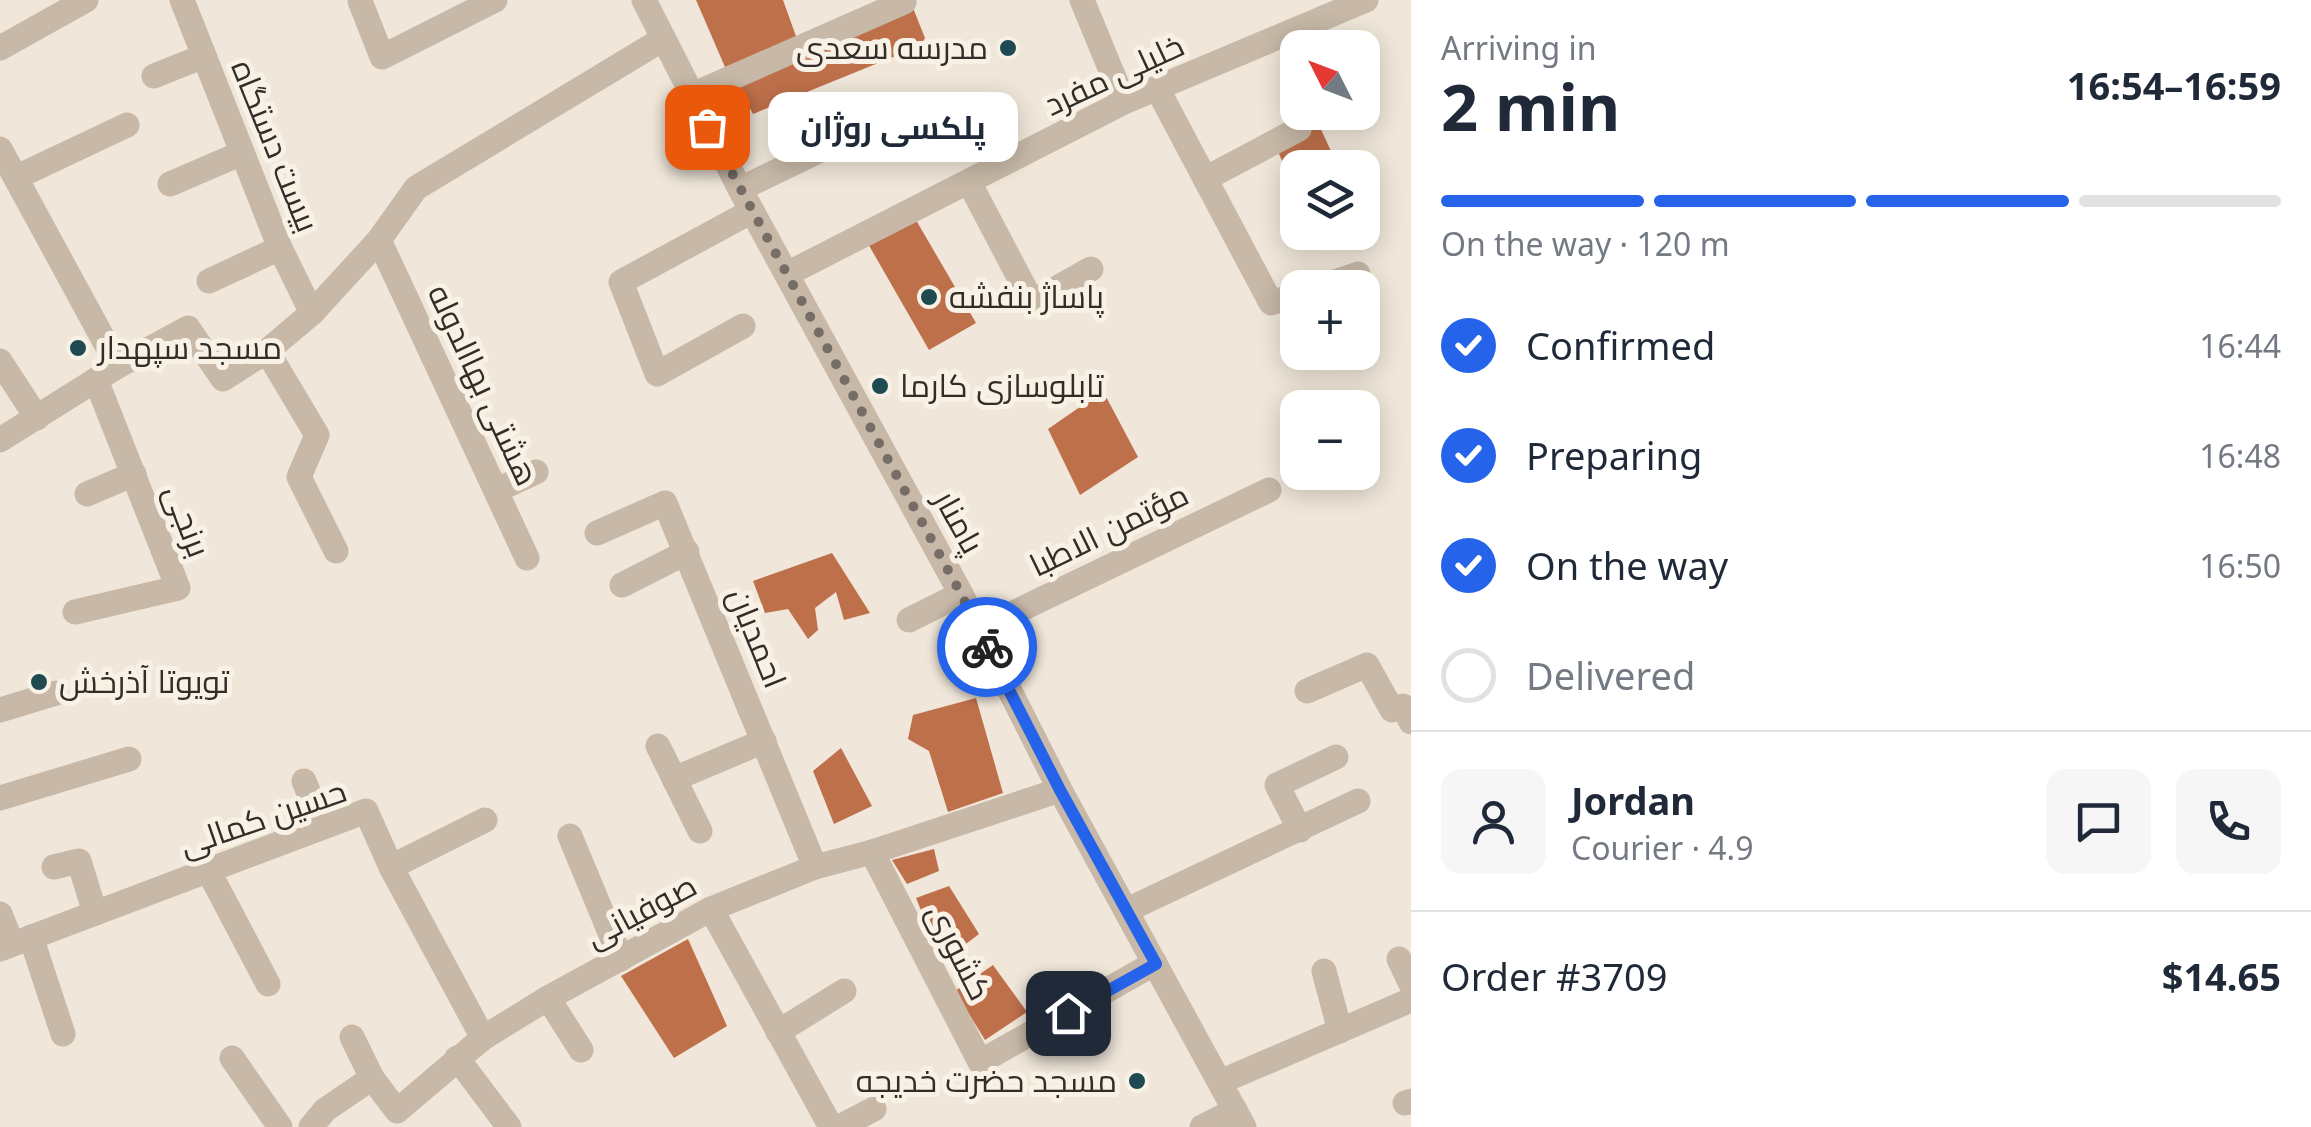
<!DOCTYPE html>
<html lang="en">
<head>
<meta charset="utf-8">
<style>
  body { margin:0; font-family:"Noto Sans",Cairo,sans-serif; background:#f6f6f7; color:#1f2937; height:100vh; display:flex; flex-direction:column; font-size:38px; white-space:nowrap }
  * { box-sizing:border-box; margin:0 }
  p { font-size:32px; color:#747a83 }
  .icon { flex:none; width:55px; height:55px; fill:none; stroke:currentColor; stroke-width:2; stroke-linecap:round; stroke-linejoin:round }
  .map { position:relative; flex:1; overflow:hidden }
  .sheet { display:flex; flex-direction:column; background:#fff; width:900px }
  .sheet>* { flex:none }
  .needle { width:65px; rotate:312deg }
  .buttons { position:absolute; left:1280px; top:30px; display:grid; gap:20px }
  .buttons a { display:grid; place-items:center; width:100px; height:100px; border-radius:20px; background:#fff; box-shadow:0 5px 25px #0003; font-size:50px }
  .pin { position:absolute; display:grid; place-items:center; width:85px; height:85px; color:#fff; margin:-42px; border-radius:20px; box-shadow:0 5px 15px #0006 }
  .courier { position:absolute; display:grid; place-items:center; width:100px; height:100px; margin:-50px; border:8px solid #2563eb; border-radius:50%; background:#fff; color:#222; box-shadow:0 2px 12px #0007 }
  .bubble { position:absolute; height:70px; border-radius:20px; background:#fff; box-shadow:0 5px 25px #0003; font-size:32px; font-weight:700; line-height:70px; text-align:center }
  .summary em { font-style:normal; font-weight:700 }
  .summary div { display:flex; flex-direction:column-reverse }
  .summary { display:flex; align-items:center; justify-content:space-between; height:170px; padding:0 30px }
  h1 { font-size:65px; font-weight:700; line-height:75px }
  .bar { display:grid; grid-template-columns:repeat(4,1fr); gap:15px 10px; align-content:center; height:120px; padding:0 30px }
  .bar i { height:12px; border-radius:8px; background:#e0e1e3 }
  .bar .on { background:#2563eb }
  .bar p { grid-column:span 4 }
  .line { display:flex; align-items:center; gap:25px; padding:0 30px; border-top:2px solid #e0e1e3 }
  .line div { flex:1 }
  .round { display:grid; place-items:center; flex:none; width:105px; height:105px; border-radius:20px; background:#f6f6f7 }
  ol { padding:0 30px; list-style:none }
  li { display:flex; align-items:center; gap:30px; height:110px }
  li p { margin-inline-start:auto }
  li .icon { padding:10px; border-radius:50%; background:#2563eb; color:#fff; stroke-width:4 }
  li:last-child { color:#747a83 }
  li i { width:55px; height:55px; border:5px solid #e0e1e3; border-radius:50% }
  main { display:flex; flex:1; min-height:0 }
  .map>svg:first-child { display:block }
</style>
</head>
<body>
<main>
<div class="map">
<svg width="1411" height="1127" viewBox="0 0 1411 1127">
  <rect width="100%" height="100%" fill="#f0e7da"/>
  <g fill="#be704a">
    <polygon points="696,0 783,0 797,39 725,67"/>
    <polygon points="913,8 925,38 920,46 753,114 736,81"/>
    <polygon points="1317,121 1338,166 1298,168 1298,185 1294,187 1274,143"/>
    <polygon points="913,215 976,323 929,350 867,242"/>
    <polygon points="1103,391 1138,457 1080,495 1048,429"/>
    <polygon points="832,553 870,613 844,620 836,592 815,608 818,630 808,639 788,609 765,613 753,581"/>
    <polygon points="976,698 1003,793 948,812 929,751 908,739 913,715"/>
    <polygon points="841,748 872,806 834,824 813,771"/>
    <polygon points="934,849 939,871 907,884 892,860"/>
    <polygon points="949,886 979,934 942,962 916,898"/>
    <polygon points="688,939 727,1026 674,1058 621,976"/>
    <polygon points="993,965 1027,1012 985,1040 955,991"/>
  </g>
  <g fill="none" stroke-linecap="round" stroke-linejoin="round">
    <g stroke="#c7b8a7" stroke-width="25">
      <polyline points="182,0 280,248 312,313"/>
      <polyline points="644,0 740,189 961,594 1060,790 1244,1127"/>
      <polyline points="1082,0 1124,102"/>
      <polyline points="360,1 382,57 495,0"/>
      <polyline points="0,48 86,0"/>
      <polyline points="154,76 204,56"/>
      <polyline points="1157,88 1271,303 1298,294"/>
      <polyline points="690,96 904,2"/>
      <polyline points="0,149 118,366"/>
      <polyline points="17,177 127,125"/>
      <polyline points="1205,179 1299,129"/>
      <polyline points="969,182 1032,302 1091,269"/>
      <polyline points="170,184 242,153"/>
      <polyline points="740,189 864,129"/>
      <polyline points="379,240 527,558"/>
      <polyline points="787,274 1124,102 1366,0"/>
      <polyline points="209,281 280,248"/>
      <polyline points="1317,288 1358,274"/>
      <polyline points="743,326 657,374 621,282 752,211"/>
      <polyline points="267,351 317,435 299,477 336,551"/>
      <polyline points="0,361 37,418"/>
      <polyline points="0,440 118,366 188,328 223,379 267,351 312,313 379,240 416,188 663,39"/>
      <polyline points="497,490 536,472"/>
      <polyline points="87,494 134,474"/>
      <polyline points="597,533 665,503 815,867"/>
      <polyline points="622,585 687,552"/>
      <polyline points="75,612 178,588 96,380"/>
      <polyline points="909,620 961,594"/>
      <polyline points="978,630 1269,490"/>
      <polyline points="1307,691 1367,665 1392,710 1403,706 1411,722"/>
      <polyline points="0,710 56,693"/>
      <polyline points="658,746 700,831"/>
      <polyline points="674,779 764,741"/>
      <polyline points="304,781 322,827"/>
      <polyline points="0,798 129,759"/>
      <polyline points="1300,830 1277,785 1336,757"/>
      <polyline points="570,836 621,959"/>
      <polyline points="872,852 980,1062 1155,963"/>
      <polyline points="54,867 79,861 95,913"/>
      <polyline points="391,867 485,820"/>
      <polyline points="208,870 268,984"/>
      <polyline points="711,909 831,1127"/>
      <polyline points="1127,910 1358,801"/>
      <polyline points="0,914 12,944"/>
      <polyline points="31,937 63,1034"/>
      <polyline points="0,949 366,811 391,867 483,1038"/>
      <polyline points="1399,959 1411,984"/>
      <polyline points="1324,971 1340,1031"/>
      <polyline points="548,998 581,1050"/>
      <polyline points="778,1032 844,991"/>
      <polyline points="352,1037 372,1078"/>
      <polyline points="232,1058 280,1127"/>
      <polyline points="457,1058 509,1127"/>
      <polyline points="1220,1082 1411,1000"/>
      <polyline points="1405,1103 1411,1101"/>
      <polyline points="311,1127 325,1110 372,1078 397,1111 483,1038 548,998 711,909 815,867 872,852 1060,790"/>
      <polyline points="839,1127 874,1109"/>
      <polyline points="1202,1127 1235,1110"/>
    </g>
  </g>
  <g fill="none" stroke-linecap="round" stroke-linejoin="round">
    <polyline stroke="#766d66" stroke-width="10" stroke-dasharray="0 18" points="707,127 961,594 987,647"/>
    <polyline stroke="#2563eb" stroke-width="12" points="987,647 1060,790 1156,964 1068,1013"/>
  </g>
  <g fill="#204a52" stroke="#f8f1e6" stroke-width="4">
    <circle cx="1008" cy="48" r="10"/>
    <circle cx="929" cy="297" r="10"/>
    <circle cx="78" cy="348" r="10"/>
    <circle cx="880" cy="386" r="10"/>
    <circle cx="39" cy="682" r="10"/>
    <circle cx="1137" cy="1081" r="10"/>
  </g>
  <g text-anchor="middle" stroke-width="10" stroke-linejoin="round" paint-order="stroke">
    <g font-size="32" fill="#342c27" stroke="#f8f1e6" text-anchor="start">
      <text x="988" y="59" text-anchor="end">مدرسه سعدی</text>
      <text x="949" y="308">پاساژ بنفشه</text>
      <text x="98" y="359">مسجد سپهدار</text>
      <text x="900" y="397">تابلوسازی کارما</text>
      <text x="59" y="693">تویوتا آذرخش</text>
      <text x="1117" y="1092" text-anchor="end">مسجد حضرت خدیجه</text>
    </g>
    <g font-size="32" fill="#342c27" stroke="#f8f1e6">
      <text transform="translate(1114 75) rotate(-25)" y="11">خلیلی مفرد</text>
      <text transform="translate(275 146) rotate(68)" y="11">بیست دستگاه</text>
      <text transform="translate(483 385) rotate(65)" y="11">هشتی بهاالدوله</text>
      <text transform="translate(187 521) rotate(69)" y="11">برنجی</text>
      <text transform="translate(959 522) rotate(61)" y="11">پامنار</text>
      <text transform="translate(1109 530) rotate(-26)" y="11">مؤتمن الاطبا</text>
      <text transform="translate(757 638) rotate(68)" y="11">احمدیان</text>
      <text transform="translate(263 818) rotate(-19)" y="11">حسین کمالی</text>
      <text transform="translate(641 911) rotate(-28)" y="11">صوفیانی</text>
      <text transform="translate(959 952) rotate(63)" y="11">کشوری</text>
    </g>
  </g>
</svg>
<div class="buttons">
<a><svg class="needle" viewBox="-14 -14 28 28"><path d="M0-13l5 13h-10z" fill="#e53935"/><path d="M0 13l5-13h-10z" fill="#747a83"/></svg></a>
<a><svg class="icon" aria-label="layers" viewBox="0 0 24 24"><path d="M12 4l9 5-9 5-9-5zM3 14l9 5 9-5"/></svg></a>
<a>+</a>
<a>−</a>
</div>
<div class="pin" style="left:707px;top:127px;background:#ea580c"><svg class="icon" aria-label="bag" viewBox="0 0 24 24"><path d="M5 8h14l-1 12H6zM9 8a3 3 0 0 1 6 0"/></svg></div>
<div class="pin" style="left:1068px;top:1013px;background:#1f2937"><svg class="icon" aria-label="home" viewBox="0 0 24 24"><path d="M3 11l9-7 9 7M6 9v11h12V9"/></svg></div>
<div class="courier" style="left:987px;top:647px"><svg class="icon" aria-label="bike" viewBox="0 0 24 24"><circle cx="6" cy="16" r="4"/><circle cx="18" cy="16" r="4"/><path d="M6 16l4-8h5l3 8M10 8l3 8H6M13 5h3"/></svg></div>
<div class="bubble" style="left:768px;top:92px;width:250px">پلکسی روژان</div>
</div>
<section class="sheet">
<div class="summary"><div><h1>2 min</h1><p>Arriving in</p></div><em>16:54–16:59</em></div>
<div class="bar"><i class="on"></i><i class="on"></i><i class="on"></i><i></i><p>On the way · 120 m</p></div>
<ol>
<li><svg class="icon" aria-label="check" viewBox="0 0 24 24"><path d="M5 12l5 5 9-10"/></svg>Confirmed<p>16:44</p></li>
<li><svg class="icon" aria-label="check" viewBox="0 0 24 24"><path d="M5 12l5 5 9-10"/></svg>Preparing<p>16:48</p></li>
<li><svg class="icon" aria-label="check" viewBox="0 0 24 24"><path d="M5 12l5 5 9-10"/></svg>On the way<p>16:50</p></li>
<li><i></i>Delivered</li>
</ol>
<div class="line" style="height:180px"><a class="round"><svg class="icon" aria-label="person" viewBox="0 0 24 24"><circle cx="12" cy="8" r="4"/><path d="M4 21q1-7 8-7t8 7"/></svg></a><div><b>Jordan</b><p>Courier · 4.9</p></div><a class="round"><svg class="icon" aria-label="chat" viewBox="0 0 24 24"><path d="M4 5h16v11H9l-5 4z"/></svg></a><a class="round"><svg class="icon" aria-label="phone" viewBox="0 0 24 24"><path d="M5 4h4l2 5-3 2q2 4 5 5l2-3 5 2v4C11 20 4 13 5 4z"/></svg></a></div>
<div class="line" style="height:130px"><div>Order #3709</div><b>$14.65</b></div>
</section>
</main>
</body>
</html>
